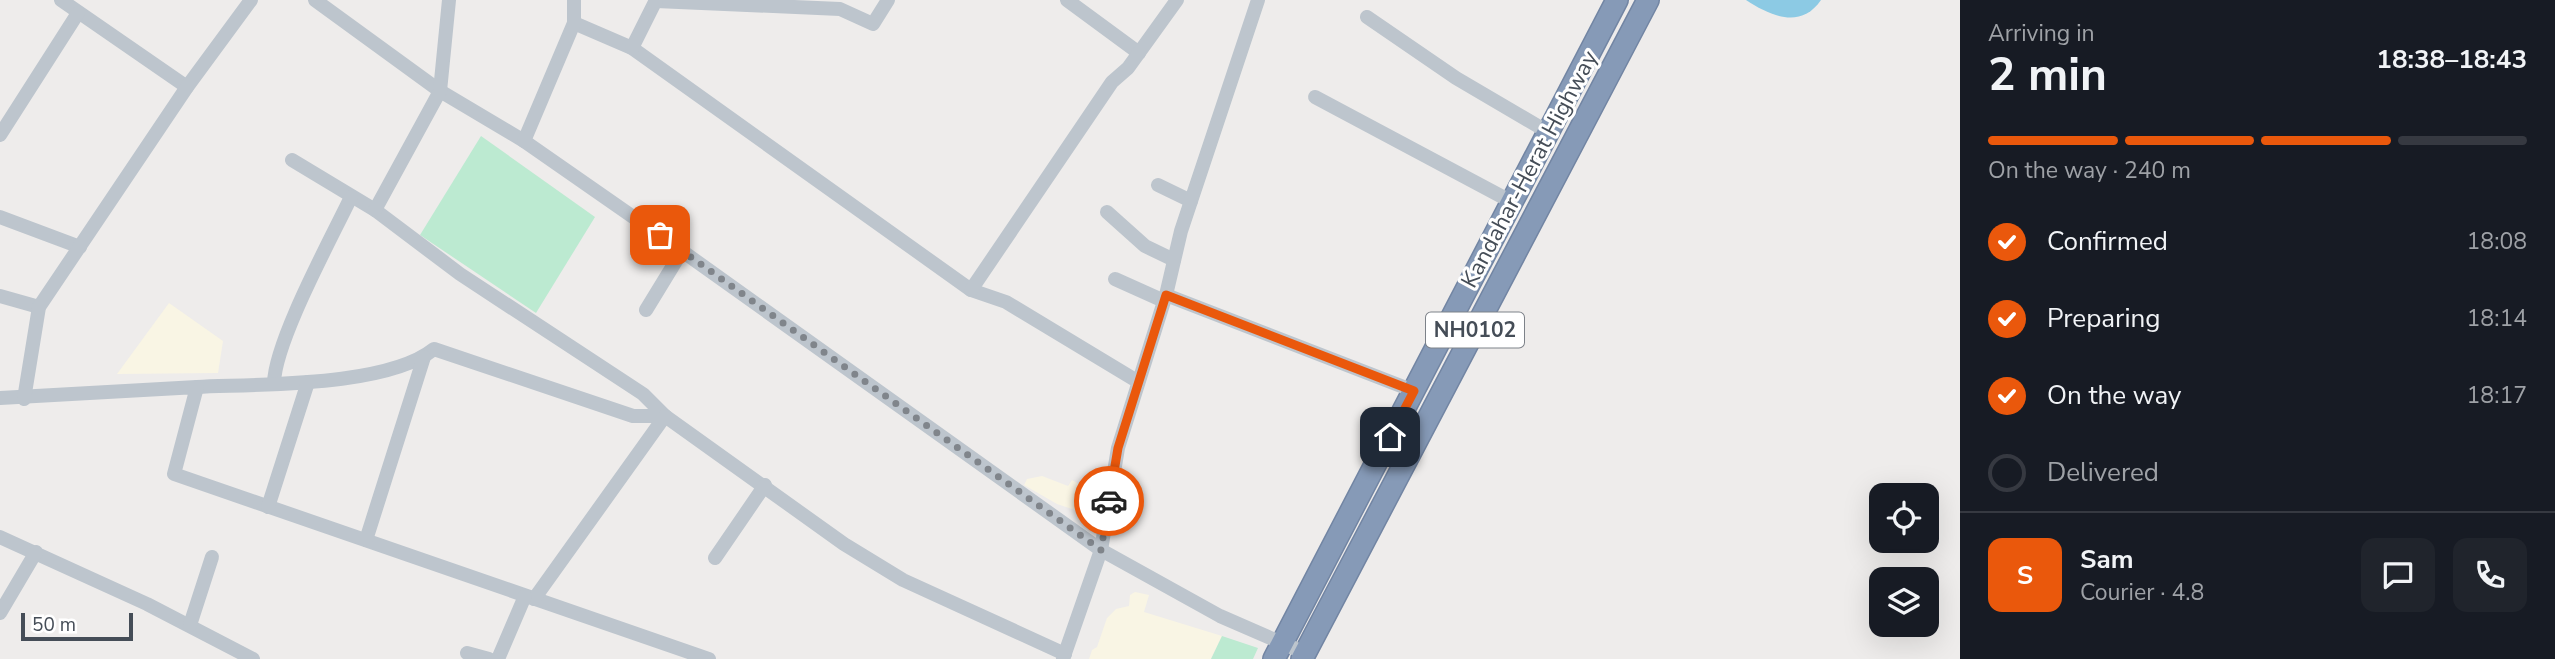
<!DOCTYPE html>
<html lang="en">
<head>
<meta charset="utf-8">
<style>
  body { margin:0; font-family:"Nunito Sans",sans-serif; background:#20242c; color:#f1f3f6; height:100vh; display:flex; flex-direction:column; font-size:26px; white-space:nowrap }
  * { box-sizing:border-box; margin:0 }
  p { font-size:23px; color:#9ea1a6 }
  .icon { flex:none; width:38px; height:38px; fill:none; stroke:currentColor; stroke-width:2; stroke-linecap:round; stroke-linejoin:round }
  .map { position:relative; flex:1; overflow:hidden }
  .side { display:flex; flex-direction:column; background:#171b24; width:595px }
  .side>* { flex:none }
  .fabs { position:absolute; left:1869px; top:483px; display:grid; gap:14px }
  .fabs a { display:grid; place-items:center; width:70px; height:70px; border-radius:14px; background:#171b24; box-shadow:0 7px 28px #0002; font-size:35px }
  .scale { position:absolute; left:21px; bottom:18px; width:112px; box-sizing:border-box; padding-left:7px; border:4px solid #454d57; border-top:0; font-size:19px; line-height:24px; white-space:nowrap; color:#454d57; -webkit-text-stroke:5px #fff; paint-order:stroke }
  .pin { position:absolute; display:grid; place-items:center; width:60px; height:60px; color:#fff; margin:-30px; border-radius:14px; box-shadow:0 4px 10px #0006 }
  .courier { position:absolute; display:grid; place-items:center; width:70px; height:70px; margin:-35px; border:5px solid #ea580c; border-radius:50%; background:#fff; color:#222; box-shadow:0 2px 9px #0007 }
  .overview em { font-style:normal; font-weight:700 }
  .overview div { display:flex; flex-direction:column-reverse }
  .overview { display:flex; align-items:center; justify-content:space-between; height:119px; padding:0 28px }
  h1 { font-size:46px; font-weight:700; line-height:52px }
  .bar { display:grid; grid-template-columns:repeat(4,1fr); gap:10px 7px; align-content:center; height:84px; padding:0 28px }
  .bar i { height:9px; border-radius:5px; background:#363941 }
  .bar .selected { background:#ea580c }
  .bar p { grid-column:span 4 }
  .line { display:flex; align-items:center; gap:18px; padding:0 28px; border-top:2px solid #363941 }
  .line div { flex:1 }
  .round { display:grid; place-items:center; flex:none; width:74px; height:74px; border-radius:14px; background:#20242c }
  ol { padding:0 28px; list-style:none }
  li { display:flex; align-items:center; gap:21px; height:77px }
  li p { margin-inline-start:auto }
  li .icon { padding:7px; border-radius:50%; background:#ea580c; color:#fff; stroke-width:4 }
  li:last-child { color:#9ea1a6 }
  li i { width:38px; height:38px; border:4px solid #363941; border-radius:50% }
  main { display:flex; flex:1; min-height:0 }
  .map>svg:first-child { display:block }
</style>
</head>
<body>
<main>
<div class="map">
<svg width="1960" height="659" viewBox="0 0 1960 659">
  <rect width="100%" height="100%" fill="#eeeceb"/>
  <g fill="#f9f5e4">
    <polygon points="169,303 223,341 218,373 117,374"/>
    <polygon points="1042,476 1068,486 1072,480 1098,495 1084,521 1078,516 1078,511 1057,504 1024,485 1027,479"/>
    <polygon points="1135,592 1149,595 1144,612 1222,636 1211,659 1089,659 1092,650 1097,647 1107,618 1116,609 1129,606 1130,595"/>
  </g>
  <g fill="#bcead1">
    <polygon points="481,136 595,217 536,313 420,235"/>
    <polygon points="1222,636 1258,648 1253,659 1211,659"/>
  </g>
  <path fill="#8ccae4" d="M 1746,0 L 1821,0 C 1801,29 1772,17 1746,0 Z"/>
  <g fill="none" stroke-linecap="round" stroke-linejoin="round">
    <defs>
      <g id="highway">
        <polyline points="1274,659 1617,0"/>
        <polyline points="1302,659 1648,0"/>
      </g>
    </defs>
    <use href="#highway" stroke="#7285a3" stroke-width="24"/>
    <g stroke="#bdc5cd" stroke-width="14">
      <polyline points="61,0 187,87"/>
      <polyline points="315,0 440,91 524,141 682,251 1101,550 1220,616 1305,653"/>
      <polyline points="1067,0 1139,53"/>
      <polyline points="656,1 840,9 873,24 888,0"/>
      <polyline points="1367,17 1456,78 1548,132"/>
      <polyline points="574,23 632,48 971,290 1006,302 1137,381"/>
      <polyline points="632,48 656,0"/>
      <polyline points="1315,97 1512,202"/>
      <polyline points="0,135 78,13"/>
      <polyline points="524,141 574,23 574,0"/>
      <polyline points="292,160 375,210 460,274 643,394 665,416 844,544 903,580 1065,654"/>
      <polyline points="1158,185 1191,201"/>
      <polyline points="375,210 440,91 449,0"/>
      <polyline points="1107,212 1145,246 1174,260"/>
      <polyline points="0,217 80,247"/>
      <polyline points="1115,279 1164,301"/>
      <polyline points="971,290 1112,82 1128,68 1177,0"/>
      <polyline points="1166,295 1414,391"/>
      <polyline points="0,296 39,307"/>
      <polyline points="646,310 682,251"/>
      <path d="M 274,383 C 275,341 331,239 351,197"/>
      <path d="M 197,387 C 258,384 387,387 434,349 L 633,416 L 665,416"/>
      <polyline points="0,398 197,387 174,474 709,659"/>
      <polyline points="24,399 39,307 187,87 251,0"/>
      <polyline points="268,507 308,382"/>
      <polyline points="0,537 147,604 253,659"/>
      <polyline points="366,540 424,357"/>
      <polyline points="715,558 765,485"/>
      <polyline points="534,599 665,416"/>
      <polyline points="0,613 36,552"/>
      <polyline points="190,625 212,557"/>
      <polyline points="467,653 489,659"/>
      <polyline points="498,659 525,596"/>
      <polyline points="1063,659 1101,550 1118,448 1166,295 1181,231 1258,0"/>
    </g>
    <use href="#highway" stroke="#869ab7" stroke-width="21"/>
  </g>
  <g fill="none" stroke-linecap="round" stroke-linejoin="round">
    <polyline stroke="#80858b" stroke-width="7" stroke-dasharray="0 12.6" points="660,235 1101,550 1109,501"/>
    <polyline stroke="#ea580c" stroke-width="9" points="1109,501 1118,448 1166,295 1414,391 1390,437"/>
  </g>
  <g text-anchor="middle" stroke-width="6" stroke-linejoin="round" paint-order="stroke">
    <rect fill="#fff" stroke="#7d8289" stroke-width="2" x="1426" y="312.5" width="98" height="35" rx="5"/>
    <g font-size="21" font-weight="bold" fill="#454d57">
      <text x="1475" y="337">NH0102</text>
    </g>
    <g font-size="23" fill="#454d57" stroke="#fff">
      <text transform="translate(1529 169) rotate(-62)" y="8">Kandahar-Herat Highway</text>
    </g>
  </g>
</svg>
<div class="fabs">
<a><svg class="icon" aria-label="locate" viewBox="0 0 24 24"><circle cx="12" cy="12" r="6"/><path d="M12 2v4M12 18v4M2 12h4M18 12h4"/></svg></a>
<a><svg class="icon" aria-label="layers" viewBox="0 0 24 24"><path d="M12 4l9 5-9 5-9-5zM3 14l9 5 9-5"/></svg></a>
</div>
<div class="scale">50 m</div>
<div class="pin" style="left:660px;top:235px;background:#ea580c"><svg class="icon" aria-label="bag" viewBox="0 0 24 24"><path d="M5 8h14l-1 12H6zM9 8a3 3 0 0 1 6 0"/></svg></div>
<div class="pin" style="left:1390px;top:437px;background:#1f2937"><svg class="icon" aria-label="home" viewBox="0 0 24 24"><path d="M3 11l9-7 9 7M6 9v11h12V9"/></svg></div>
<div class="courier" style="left:1109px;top:501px"><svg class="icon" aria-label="car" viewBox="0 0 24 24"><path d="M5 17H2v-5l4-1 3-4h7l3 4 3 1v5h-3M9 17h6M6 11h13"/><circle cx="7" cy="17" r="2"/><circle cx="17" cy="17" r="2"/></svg></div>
</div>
<section class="side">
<div class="overview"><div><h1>2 min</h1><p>Arriving in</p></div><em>18:38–18:43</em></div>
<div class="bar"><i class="selected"></i><i class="selected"></i><i class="selected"></i><i></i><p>On the way · 240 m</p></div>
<ol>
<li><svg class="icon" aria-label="check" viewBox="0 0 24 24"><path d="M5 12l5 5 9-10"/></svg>Confirmed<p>18:08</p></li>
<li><svg class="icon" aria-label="check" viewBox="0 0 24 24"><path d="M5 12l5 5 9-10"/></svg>Preparing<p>18:14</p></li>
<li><svg class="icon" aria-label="check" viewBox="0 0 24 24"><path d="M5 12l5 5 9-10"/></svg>On the way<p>18:17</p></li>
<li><i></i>Delivered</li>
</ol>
<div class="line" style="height:126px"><b class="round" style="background:#ea580c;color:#fff">S</b><div><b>Sam</b><p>Courier · 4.8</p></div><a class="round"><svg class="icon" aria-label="chat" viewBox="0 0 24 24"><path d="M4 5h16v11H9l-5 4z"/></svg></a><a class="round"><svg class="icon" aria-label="phone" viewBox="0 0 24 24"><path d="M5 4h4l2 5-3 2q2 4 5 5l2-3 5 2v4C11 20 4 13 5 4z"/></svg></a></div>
</section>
</main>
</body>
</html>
